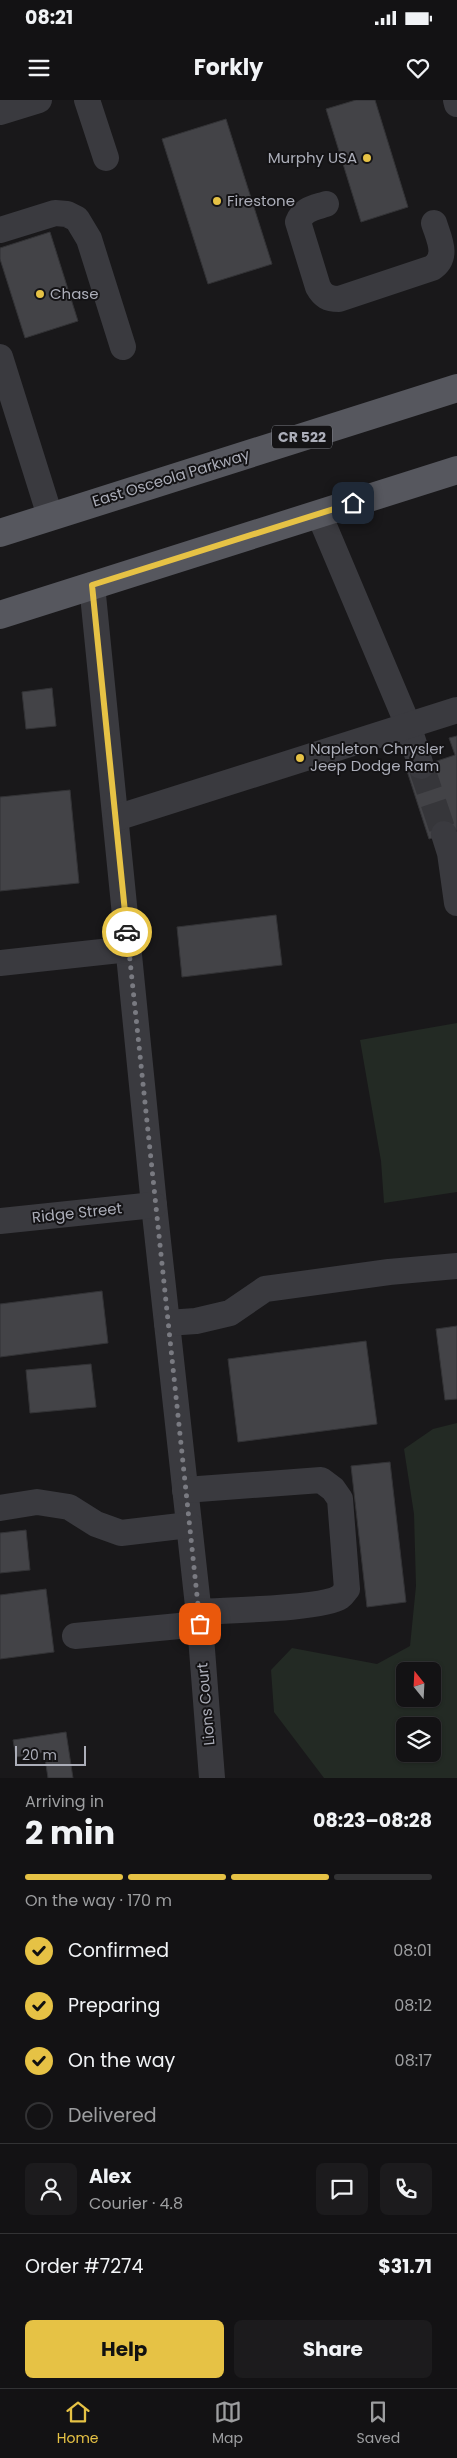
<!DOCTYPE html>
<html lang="en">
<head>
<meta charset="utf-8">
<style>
  body { margin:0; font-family:Poppins,sans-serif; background:#1c1b1d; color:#f1f3f6; height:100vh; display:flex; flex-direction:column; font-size:19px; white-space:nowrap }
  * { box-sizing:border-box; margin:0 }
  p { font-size:16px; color:#9d9ea0 }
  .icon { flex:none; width:28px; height:28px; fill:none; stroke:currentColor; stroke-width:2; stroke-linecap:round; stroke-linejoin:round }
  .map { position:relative; height:1678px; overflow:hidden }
  .drawer { display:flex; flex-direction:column; background:#131214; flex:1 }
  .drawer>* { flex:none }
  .needle { width:32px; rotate:342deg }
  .tools { position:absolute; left:396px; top:1562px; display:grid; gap:10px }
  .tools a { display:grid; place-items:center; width:45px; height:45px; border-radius:8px; background:#131214; box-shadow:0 1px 4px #0004,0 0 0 1px #323234; font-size:25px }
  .scale { position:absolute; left:15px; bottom:12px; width:71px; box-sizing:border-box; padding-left:5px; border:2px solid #acaeb9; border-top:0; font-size:14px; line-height:18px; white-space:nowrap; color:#acaeb9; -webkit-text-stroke:4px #141315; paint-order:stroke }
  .pin { position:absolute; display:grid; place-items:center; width:42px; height:42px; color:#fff; margin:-21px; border-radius:10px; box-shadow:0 2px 8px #0006 }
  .courier { position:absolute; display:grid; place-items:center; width:50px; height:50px; margin:-25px; border:4px solid #e6c245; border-radius:50%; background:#fff; color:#222; box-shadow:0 1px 6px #0007 }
  .summary em { font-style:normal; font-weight:700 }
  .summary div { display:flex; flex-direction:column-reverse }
  .summary { display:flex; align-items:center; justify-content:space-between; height:85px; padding:0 25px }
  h1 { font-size:32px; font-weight:700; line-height:38px }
  .bar { display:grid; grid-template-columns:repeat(4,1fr); gap:8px 5px; align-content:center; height:60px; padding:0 25px }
  .bar i { height:6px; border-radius:4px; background:#323234 }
  .bar .current { background:#e6c245 }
  .bar p { grid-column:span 4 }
  .line { display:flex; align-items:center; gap:12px; padding:0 25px; border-top:1px solid #323234 }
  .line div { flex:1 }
  .round { display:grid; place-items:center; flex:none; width:52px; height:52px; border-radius:8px; background:#1c1b1d }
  ol { padding:0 25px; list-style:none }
  li { display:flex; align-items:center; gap:15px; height:55px }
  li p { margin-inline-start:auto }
  li .icon { padding:5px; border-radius:50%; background:#e6c245; color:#111; stroke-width:4 }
  li:last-child { color:#9d9ea0 }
  li i { width:28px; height:28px; border:2px solid #323234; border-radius:50% }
  .cta { display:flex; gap:10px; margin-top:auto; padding:10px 25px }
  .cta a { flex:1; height:58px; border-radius:8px; background:#e6c245; color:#111; font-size:20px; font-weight:700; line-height:58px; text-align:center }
  .cta a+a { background:#1c1b1d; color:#f1f3f6 }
  .status { display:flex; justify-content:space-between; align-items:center; height:35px; padding:0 25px; background:#131214; direction:ltr }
  .status svg { height:14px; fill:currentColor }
  header { display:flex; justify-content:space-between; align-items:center; height:65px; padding:0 25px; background:#131214; font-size:22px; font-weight:700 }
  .tabs { display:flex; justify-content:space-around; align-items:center; height:70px; border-top:1px solid #323234; background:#131214; font-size:14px; color:#9d9ea0 }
  .tabs a { display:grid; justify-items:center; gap:2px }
  .tabs .current { color:#e6c245 }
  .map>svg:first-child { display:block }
</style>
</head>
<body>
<div class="status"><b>08:21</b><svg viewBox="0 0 49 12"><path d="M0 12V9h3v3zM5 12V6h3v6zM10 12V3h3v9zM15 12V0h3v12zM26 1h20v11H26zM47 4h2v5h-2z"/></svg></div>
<header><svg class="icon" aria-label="menu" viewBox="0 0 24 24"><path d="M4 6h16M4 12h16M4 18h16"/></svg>Forkly<svg class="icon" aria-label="heart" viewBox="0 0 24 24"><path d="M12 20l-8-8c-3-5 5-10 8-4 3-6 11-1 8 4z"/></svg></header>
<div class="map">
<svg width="457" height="1678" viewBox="0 0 457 1678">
  <rect width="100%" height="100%" fill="#19181a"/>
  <g fill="#232a24" fill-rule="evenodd">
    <polygon points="457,923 457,1092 384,1103 381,1061 360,940"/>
    <path d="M 457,1323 L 457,1678 L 324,1678 L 274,1612 L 271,1570 L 292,1548 L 377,1564 L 410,1546 L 416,1486 L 414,1414 L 404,1349 L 433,1329 ZM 405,1571 L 432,1571 L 432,1599 L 405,1599 ZM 405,1626 L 432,1626 L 432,1654 L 405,1654 Z"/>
  </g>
  <g fill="#434347" stroke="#333336">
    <polygon points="356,0 375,0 408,107 361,122 326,9"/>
    <polygon points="226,19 272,164 208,184 162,39"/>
    <polygon points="50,132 78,221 25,238 0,159 0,148"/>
    <polygon points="52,588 56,626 26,629 22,592"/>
    <polygon points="457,636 457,730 429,739 407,671 455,655 449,638"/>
    <polygon points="70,690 79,783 0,791 0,697"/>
    <polygon points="276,815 282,865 182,877 177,827"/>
    <polygon points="102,1191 108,1243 0,1257 0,1204"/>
    <polygon points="457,1226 457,1299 445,1300 436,1229"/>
    <polygon points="366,1241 377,1324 238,1342 228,1259"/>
    <polygon points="91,1264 96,1307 30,1313 26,1270"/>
    <polygon points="390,1362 406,1502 367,1507 351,1366"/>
    <polygon points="26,1430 30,1470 0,1473 0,1433"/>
    <polygon points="46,1489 54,1552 0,1559 0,1495"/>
    <polygon points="66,1632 73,1678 48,1678 44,1652 16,1657 13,1640"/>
  </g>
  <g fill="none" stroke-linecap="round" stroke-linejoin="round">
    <polyline stroke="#36363a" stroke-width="26" stroke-dasharray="26 13" stroke-linecap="butt" points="421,666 444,734"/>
    <g stroke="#3a3a3f" stroke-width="26">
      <polyline points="87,0 106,58"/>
      <polyline points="456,0 457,4"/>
      <polyline points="0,12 39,0"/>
      <path d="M 326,104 C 314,108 303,109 298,122 L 318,187 C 323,196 328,199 339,199 L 432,168 C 449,157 439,139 434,123"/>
      <polyline points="0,130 55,113 67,114 77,119 89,139 123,247"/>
      <polyline points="0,257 50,416"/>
      <polyline points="319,414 408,625 421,666"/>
      <polyline points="92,485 154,1105 200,1524 212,1678"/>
      <polyline points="116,718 457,610"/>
      <polyline points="444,734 450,753 457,803"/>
      <polyline points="0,863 129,849"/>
      <polyline points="0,1121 154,1105"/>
      <polyline points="167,1223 196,1221 230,1213 265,1189 389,1172 457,1166"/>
      <path d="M 185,1390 L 321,1380 L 333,1389 L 340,1399 L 347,1489 C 345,1491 343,1495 340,1497 C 323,1509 225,1510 199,1512"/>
      <polyline points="0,1408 37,1402 69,1407 96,1424 121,1433 189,1425"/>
      <polyline points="75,1536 200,1524"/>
    </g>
    <g stroke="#56575e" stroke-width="28">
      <polyline points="0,433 457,288"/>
      <polyline points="0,515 457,370"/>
    </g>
  </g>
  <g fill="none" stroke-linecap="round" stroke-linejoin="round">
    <polyline stroke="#797a81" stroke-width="5" stroke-dasharray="0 9" points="127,832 200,1524"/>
    <polyline stroke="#e6c245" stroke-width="6" points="127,832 92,485 353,403"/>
  </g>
  <g fill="#e6c245" stroke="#141315" stroke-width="2">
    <circle cx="367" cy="58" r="5"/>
    <circle cx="217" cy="101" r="5"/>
    <circle cx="40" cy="194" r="5"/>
    <circle cx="300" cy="658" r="5"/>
  </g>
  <g text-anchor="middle" stroke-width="4" stroke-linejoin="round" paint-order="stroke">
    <rect fill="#141315" stroke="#7e8088" stroke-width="1" x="272" y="325.5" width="60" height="23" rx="4"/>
    <g font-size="14" font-weight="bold" fill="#acaeb9">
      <text x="302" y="342">CR 522</text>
    </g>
    <g font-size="15" fill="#acaeb9" stroke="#141315" text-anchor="start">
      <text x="357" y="63" text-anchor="end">Murphy USA</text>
      <text x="227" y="106">Firestone</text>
      <text x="50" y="199">Chase</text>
      <text x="310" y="654">Napleton Chrysler<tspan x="310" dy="17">Jeep Dodge Ram</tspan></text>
    </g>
    <g font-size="15" fill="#acaeb9" stroke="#141315">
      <text transform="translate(171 378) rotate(-17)" y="5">East Osceola Parkway</text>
      <text transform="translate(77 1113) rotate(-6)" y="5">Ridge Street</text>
      <text transform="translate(206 1604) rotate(-95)" y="5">Lions Court</text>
    </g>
  </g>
</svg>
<div class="tools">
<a><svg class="needle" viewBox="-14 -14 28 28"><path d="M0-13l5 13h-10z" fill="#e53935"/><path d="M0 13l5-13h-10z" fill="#9d9ea0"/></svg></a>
<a><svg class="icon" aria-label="layers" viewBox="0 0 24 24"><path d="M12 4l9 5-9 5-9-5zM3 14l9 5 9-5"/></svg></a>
</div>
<div class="scale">20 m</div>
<div class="pin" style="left:200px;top:1524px;background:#ea580c"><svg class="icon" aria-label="bag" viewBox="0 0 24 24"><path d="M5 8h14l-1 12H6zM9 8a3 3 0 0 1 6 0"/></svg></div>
<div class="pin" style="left:353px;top:403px;background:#1f2937"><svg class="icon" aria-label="home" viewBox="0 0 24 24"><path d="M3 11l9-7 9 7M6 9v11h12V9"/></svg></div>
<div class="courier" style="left:127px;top:832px"><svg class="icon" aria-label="car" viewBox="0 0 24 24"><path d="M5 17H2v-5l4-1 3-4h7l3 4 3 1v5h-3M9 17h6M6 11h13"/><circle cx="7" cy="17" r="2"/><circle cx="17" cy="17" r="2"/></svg></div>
</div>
<section class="drawer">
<div class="summary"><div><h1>2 min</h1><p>Arriving in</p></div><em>08:23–08:28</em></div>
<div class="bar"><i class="current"></i><i class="current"></i><i class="current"></i><i></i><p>On the way · 170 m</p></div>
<ol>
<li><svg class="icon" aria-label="check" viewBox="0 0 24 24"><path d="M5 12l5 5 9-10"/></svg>Confirmed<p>08:01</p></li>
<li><svg class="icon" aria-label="check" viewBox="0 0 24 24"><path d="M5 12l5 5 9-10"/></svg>Preparing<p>08:12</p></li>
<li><svg class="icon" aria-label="check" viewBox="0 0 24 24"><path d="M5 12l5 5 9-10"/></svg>On the way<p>08:17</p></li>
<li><i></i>Delivered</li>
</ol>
<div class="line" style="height:90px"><a class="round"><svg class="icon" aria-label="person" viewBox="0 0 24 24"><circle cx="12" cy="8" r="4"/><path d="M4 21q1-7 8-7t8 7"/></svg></a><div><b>Alex</b><p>Courier · 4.8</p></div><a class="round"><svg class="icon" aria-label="chat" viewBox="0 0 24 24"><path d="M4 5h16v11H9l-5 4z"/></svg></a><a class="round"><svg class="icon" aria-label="phone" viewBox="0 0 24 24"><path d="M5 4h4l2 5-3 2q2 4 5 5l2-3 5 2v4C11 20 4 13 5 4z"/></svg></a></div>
<div class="line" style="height:65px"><div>Order #7274</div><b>$31.71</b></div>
<div class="cta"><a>Help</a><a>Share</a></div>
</section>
<nav class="tabs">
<a class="current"><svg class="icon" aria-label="home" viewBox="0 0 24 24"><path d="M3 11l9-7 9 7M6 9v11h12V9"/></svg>Home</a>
<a><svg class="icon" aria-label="map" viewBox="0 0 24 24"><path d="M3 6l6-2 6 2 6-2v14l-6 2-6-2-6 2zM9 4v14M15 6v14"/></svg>Map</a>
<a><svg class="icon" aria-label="saved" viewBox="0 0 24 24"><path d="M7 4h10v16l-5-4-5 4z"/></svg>Saved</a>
</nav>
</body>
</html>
